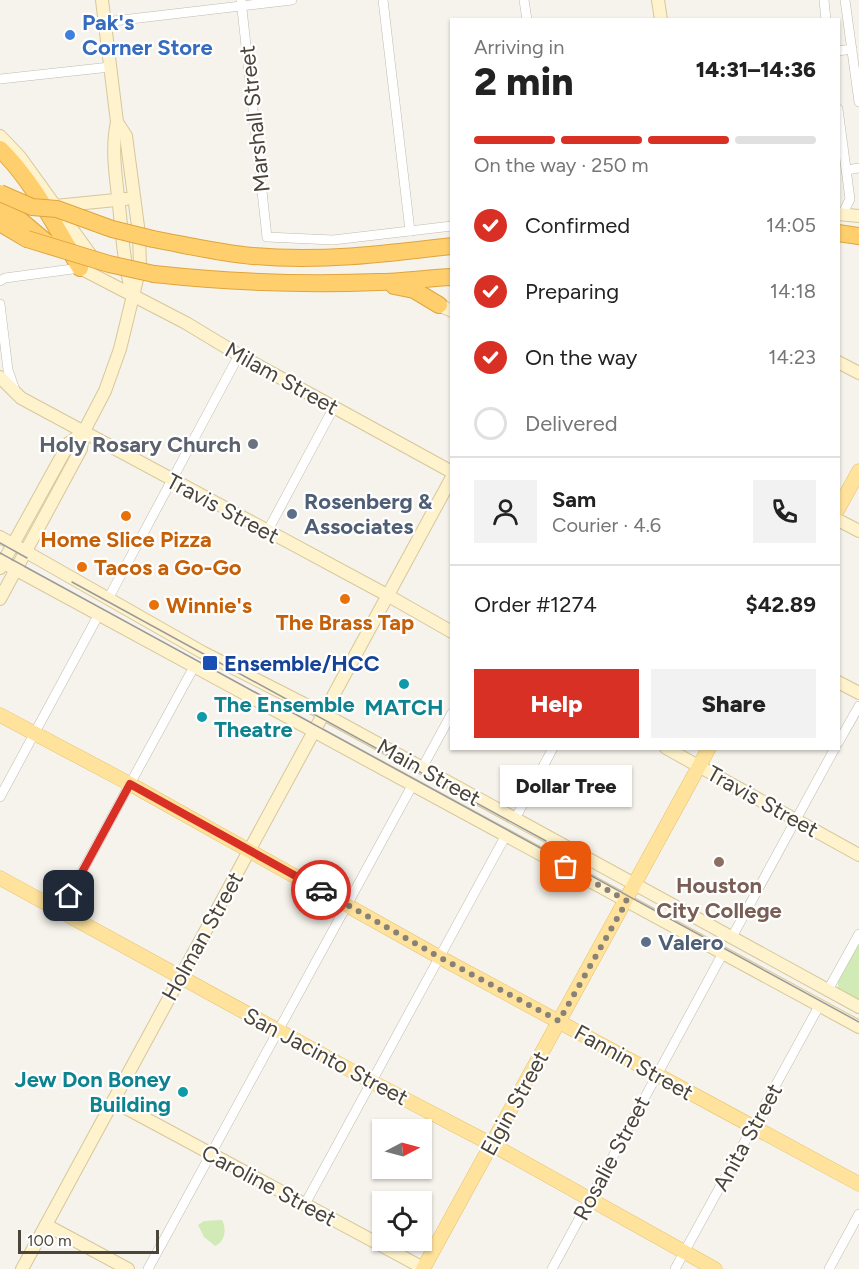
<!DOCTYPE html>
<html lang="en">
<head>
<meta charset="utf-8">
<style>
  body { margin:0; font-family:Figtree,sans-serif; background:#f2f2f2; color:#222; height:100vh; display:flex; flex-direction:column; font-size:22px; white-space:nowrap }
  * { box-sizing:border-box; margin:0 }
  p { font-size:20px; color:#767676 }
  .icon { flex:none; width:33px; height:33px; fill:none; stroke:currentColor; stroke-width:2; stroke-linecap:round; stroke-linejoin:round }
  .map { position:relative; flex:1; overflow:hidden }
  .drawer { position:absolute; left:450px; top:18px; width:390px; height:732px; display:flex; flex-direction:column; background:#fff; border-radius:0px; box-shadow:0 2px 4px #0004 }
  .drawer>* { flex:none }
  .needle { width:39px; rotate:84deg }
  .tools { position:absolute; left:372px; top:1119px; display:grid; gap:12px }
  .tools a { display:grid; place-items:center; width:60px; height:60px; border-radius:0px; background:#fff; box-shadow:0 2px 4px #0004; font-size:30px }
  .scale { position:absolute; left:18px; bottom:15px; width:141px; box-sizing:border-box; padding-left:6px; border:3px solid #4b4439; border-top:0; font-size:16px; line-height:21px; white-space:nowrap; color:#4b4439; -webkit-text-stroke:4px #fff; paint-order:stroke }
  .pin { position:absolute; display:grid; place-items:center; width:51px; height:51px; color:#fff; margin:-26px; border-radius:12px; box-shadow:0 3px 9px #0006 }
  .courier { position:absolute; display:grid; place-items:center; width:60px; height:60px; margin:-30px; border:4px solid #d93025; border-radius:50%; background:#fff; color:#222; box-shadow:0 2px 8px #0007 }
  .bubble { position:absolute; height:42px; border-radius:0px; background:#fff; box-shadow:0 2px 4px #0004; font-size:20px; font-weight:800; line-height:42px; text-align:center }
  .head em { font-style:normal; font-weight:800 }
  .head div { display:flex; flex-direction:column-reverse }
  .head { display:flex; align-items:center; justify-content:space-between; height:102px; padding:0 24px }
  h1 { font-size:39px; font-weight:800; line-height:45px }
  .bar { display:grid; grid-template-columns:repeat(4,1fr); gap:9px 6px; align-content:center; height:72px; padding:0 24px }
  .bar i { height:8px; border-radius:4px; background:#e0e0e0 }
  .bar .on { background:#d93025 }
  .bar p { grid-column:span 4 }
  .line { display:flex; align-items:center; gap:15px; padding:0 24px; border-top:2px solid #e0e0e0 }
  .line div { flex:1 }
  .round { display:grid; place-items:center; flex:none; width:63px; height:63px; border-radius:0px; background:#f2f2f2 }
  ol { padding:0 24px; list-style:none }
  li { display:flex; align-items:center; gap:18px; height:66px }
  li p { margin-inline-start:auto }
  li .icon { padding:6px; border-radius:50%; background:#d93025; color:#fff; stroke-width:4 }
  li:last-child { color:#767676 }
  li i { width:33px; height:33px; border:3px solid #e0e0e0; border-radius:50% }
  .button { display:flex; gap:12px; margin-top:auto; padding:12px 24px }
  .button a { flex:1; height:69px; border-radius:0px; background:#d93025; color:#fff; font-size:24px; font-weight:800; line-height:69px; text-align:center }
  .button a+a { background:#f2f2f2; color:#222 }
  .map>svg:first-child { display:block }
</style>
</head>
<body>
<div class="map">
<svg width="859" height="1269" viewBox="0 0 859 1269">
  <rect width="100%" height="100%" fill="#f6f3ec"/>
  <g fill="#d2eab5">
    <polygon points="859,942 859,1004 838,990 838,982"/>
    <path d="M 222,1220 C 227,1229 225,1242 215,1246 L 204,1237 L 198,1225 L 204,1221 Z"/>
  </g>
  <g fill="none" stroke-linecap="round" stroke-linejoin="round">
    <defs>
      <g id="street">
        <polyline points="241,0 267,237 333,240 452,226"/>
        <polyline points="383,0 410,231"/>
        <polyline points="524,0 527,20"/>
        <polyline points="824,0 826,20"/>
        <polyline points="845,0 859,102"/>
        <polyline points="105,22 292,0"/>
        <polyline points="838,51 852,49"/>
        <polyline points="0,79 110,67"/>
        <polyline points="838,109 850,199 842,215"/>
        <polyline points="847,170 859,168"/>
        <polyline points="0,281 5,278 80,268"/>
        <polyline points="0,304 8,370 15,390"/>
        <polyline points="267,532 334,407"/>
        <polyline points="108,599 239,355"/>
        <polyline points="838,743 859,706"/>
        <polyline points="422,768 452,713"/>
        <polyline points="0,797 99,614"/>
        <polyline points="515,819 553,748"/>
        <polyline points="60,912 195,665"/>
        <polyline points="732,937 835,748"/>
        <polyline points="828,990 859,934"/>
        <polyline points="305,1204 506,835"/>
        <polyline points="148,1269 413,784"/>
        <polyline points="552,1269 723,953"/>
        <polyline points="675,1269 819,1006"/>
        <polyline points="829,1269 859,1214"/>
      </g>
      <g id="secondary">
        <path d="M 102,0 L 117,122 C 111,149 116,178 119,205 C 122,235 124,264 132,293"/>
        <polyline points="658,0 661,20"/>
        <polyline points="0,136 20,157 95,261"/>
        <polyline points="55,206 126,199"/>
        <polyline points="838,214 859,216"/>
        <polyline points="80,268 186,323 239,355 452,472"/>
        <polyline points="439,305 452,311"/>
        <polyline points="838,362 859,373"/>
        <polyline points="0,377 21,398 387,595 452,632"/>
        <polyline points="838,520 859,531"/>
        <polyline points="0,537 202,652 322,713 859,1007"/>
        <polyline points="0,561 859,1027"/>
        <polyline points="0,568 69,443 83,433"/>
        <polyline points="0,599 81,449 83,433 105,391 120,349 140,267 139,234 126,136 117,122"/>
        <polyline points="838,682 859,693"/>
        <polyline points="666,748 859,855"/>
        <polyline points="113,1101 425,1269"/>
        <polyline points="46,1225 128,1269"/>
        <polyline points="22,1269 452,477"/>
      </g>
      <g id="primary">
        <polyline points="838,509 859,471"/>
        <polyline points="0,715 130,784 441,958 859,1184"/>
        <polyline points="0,878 372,1082 491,1144 715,1269"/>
        <polyline points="423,1269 709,748"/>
      </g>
      <g id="highway">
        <path d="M 0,149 C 34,182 56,228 80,268"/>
        <polyline points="0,207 13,214 51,246"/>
        <polyline points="0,223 27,239"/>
        <polyline points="838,233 859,236"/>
        <path d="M 153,239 C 186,245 219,253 253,256 C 320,262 385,254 452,246"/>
        <path d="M 154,274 C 228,282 304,285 378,282 C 403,282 427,278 452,277"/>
        <polyline points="394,286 414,290 439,305"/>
      </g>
    </defs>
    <use href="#street" stroke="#c2bbae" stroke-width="10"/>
    <use href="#secondary" stroke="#d6c79b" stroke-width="14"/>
    <use href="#primary" stroke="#e6c16a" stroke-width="15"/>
    <use href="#highway" stroke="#e0a43c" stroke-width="18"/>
    <use href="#street" stroke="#fff" stroke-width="9"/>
    <use href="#secondary" stroke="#fff3cd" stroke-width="12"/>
    <use href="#primary" stroke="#ffe39c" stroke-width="14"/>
    <use href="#highway" stroke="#ffcf6e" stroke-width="16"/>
    <g stroke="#9a9a9a" stroke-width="1.5">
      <polyline points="0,543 27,558"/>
      <polyline points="0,553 859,1022"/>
      <polyline points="72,582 546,841"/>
    </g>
    <defs>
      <g id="highway-bridge">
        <polyline points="0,193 32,207 57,209 112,229 153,239"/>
        <polyline points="27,239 109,264 154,274"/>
      </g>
    </defs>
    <use href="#highway-bridge" stroke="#e0a43c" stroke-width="18" stroke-linecap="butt"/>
    <use href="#highway-bridge" stroke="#ffcf6e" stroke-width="16"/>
  </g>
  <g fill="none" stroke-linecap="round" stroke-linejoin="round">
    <polyline stroke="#878178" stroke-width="6" stroke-dasharray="0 10.8" points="321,890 441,958 559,1021 627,901 566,867"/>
    <polyline stroke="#d93025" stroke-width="8" points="69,896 130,784 321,890"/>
  </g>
  <circle fill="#3f7fe0" stroke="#fff" stroke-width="2" cx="70" cy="35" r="6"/>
  <circle fill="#6b7280" stroke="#fff" stroke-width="2" cx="253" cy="444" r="6"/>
  <g fill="#5c6f8a" stroke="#fff" stroke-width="2">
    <circle cx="292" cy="514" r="6"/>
    <circle cx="646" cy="942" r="6"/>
  </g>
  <g fill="#e8710a" stroke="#fff" stroke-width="2">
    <circle cx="126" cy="516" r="6"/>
    <circle cx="82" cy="567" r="6"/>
    <circle cx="345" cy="599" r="6"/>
    <circle cx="154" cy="605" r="6"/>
  </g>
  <rect fill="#1a4fb4" stroke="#fff" stroke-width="2" x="202" y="655" width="16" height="16" rx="3"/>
  <g fill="#0f9aa8" stroke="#fff" stroke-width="2">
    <circle cx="404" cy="684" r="6"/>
    <circle cx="202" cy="717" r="6"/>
    <circle cx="183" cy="1092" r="6"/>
  </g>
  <circle fill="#8d6e63" stroke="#fff" stroke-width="2" cx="719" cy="862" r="6"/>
  <g text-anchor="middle" stroke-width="4.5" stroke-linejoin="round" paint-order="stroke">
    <g font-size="22" font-weight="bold" fill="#366cbe" stroke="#fff" text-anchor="start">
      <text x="82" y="30">Pak's<tspan x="82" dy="25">Corner Store</tspan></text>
    </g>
    <g font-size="22" fill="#4b4439" stroke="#fff">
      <text transform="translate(254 119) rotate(-96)" y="8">Marshall Street</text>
      <text transform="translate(282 378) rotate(29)" y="8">Milam Street</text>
      <text transform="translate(223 508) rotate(28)" y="8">Travis Street</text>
      <text transform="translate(429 772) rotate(29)" y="8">Main Street</text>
      <text transform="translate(763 801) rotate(29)" y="8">Travis Street</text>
      <text transform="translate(202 936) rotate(-61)" y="8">Holman Street</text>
      <text transform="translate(326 1056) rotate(28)" y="8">San Jacinto Street</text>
      <text transform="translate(634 1062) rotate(29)" y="8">Fannin Street</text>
      <text transform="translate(514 1103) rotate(-61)" y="8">Elgin Street</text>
      <text transform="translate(747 1137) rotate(-61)" y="8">Anita Street</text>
      <text transform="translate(611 1158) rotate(-62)" y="8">Rosalie Street</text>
      <text transform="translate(269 1185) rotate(28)" y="8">Caroline Street</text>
    </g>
    <g font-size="22" font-weight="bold" fill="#5b616d" stroke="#fff" text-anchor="end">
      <text x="241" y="452">Holy Rosary Church</text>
    </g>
    <g font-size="22" font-weight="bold" fill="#4e5e75" stroke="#fff" text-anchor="start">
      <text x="304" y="509">Rosenberg &amp;<tspan x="304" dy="25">Associates</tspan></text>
      <text x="658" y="950">Valero</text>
    </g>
    <g font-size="22" font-weight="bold" fill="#c56008" stroke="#fff">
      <text x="126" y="547">Home Slice Pizza</text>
      <text x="94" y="575" text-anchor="start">Tacos a Go-Go</text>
      <text x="166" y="613" text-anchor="start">Winnie's</text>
      <text x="345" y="630">The Brass Tap</text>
    </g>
    <g font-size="22" font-weight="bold" fill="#164399" stroke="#fff" text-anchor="start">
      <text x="224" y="671">Ensemble/HCC</text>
    </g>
    <g font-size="22" font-weight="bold" fill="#0d838f" stroke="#fff" text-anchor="start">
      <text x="214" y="712">The Ensemble<tspan x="214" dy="25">Theatre</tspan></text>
      <text x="404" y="715" text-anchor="middle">MATCH</text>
      <text x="171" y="1087" text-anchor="end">Jew Don Boney<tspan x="171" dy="25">Building</tspan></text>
    </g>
    <g font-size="22" font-weight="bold" fill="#785e54" stroke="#fff">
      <text x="719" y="893">Houston<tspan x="719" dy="25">City College</tspan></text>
    </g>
  </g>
</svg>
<div class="tools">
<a><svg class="needle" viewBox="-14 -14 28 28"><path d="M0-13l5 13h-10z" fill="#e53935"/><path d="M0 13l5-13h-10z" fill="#767676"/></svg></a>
<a><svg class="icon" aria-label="locate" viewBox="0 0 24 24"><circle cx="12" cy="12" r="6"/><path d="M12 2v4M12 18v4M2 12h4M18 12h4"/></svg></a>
</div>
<div class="scale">100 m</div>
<div class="pin" style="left:566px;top:867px;background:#ea580c"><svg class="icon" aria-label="bag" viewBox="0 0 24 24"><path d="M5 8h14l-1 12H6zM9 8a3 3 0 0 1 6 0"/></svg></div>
<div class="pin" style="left:69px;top:896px;background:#1f2937"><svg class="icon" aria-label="home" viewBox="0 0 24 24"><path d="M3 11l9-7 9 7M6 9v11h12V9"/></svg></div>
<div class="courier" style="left:321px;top:890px"><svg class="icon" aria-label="car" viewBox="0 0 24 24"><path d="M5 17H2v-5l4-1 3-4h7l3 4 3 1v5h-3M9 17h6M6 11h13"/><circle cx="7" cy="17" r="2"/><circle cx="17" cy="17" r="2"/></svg></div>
<div class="bubble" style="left:500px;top:765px;width:132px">Dollar Tree</div>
<section class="drawer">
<div class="head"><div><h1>2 min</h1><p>Arriving in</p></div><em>14:31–14:36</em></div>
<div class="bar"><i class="on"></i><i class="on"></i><i class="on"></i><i></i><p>On the way · 250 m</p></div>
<ol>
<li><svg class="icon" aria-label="check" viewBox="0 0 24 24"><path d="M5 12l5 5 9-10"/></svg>Confirmed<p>14:05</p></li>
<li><svg class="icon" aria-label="check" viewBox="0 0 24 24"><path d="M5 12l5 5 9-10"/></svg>Preparing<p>14:18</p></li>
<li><svg class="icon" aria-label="check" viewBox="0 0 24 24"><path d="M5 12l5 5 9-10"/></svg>On the way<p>14:23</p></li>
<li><i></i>Delivered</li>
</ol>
<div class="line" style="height:108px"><a class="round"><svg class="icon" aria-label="person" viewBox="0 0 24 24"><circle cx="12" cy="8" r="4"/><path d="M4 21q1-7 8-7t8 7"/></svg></a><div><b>Sam</b><p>Courier · 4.6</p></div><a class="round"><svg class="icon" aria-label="phone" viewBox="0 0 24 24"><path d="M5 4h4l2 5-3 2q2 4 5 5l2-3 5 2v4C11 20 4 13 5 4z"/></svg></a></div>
<div class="line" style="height:78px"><div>Order #1274</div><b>$42.89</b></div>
<div class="button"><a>Help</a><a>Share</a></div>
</section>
</div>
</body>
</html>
